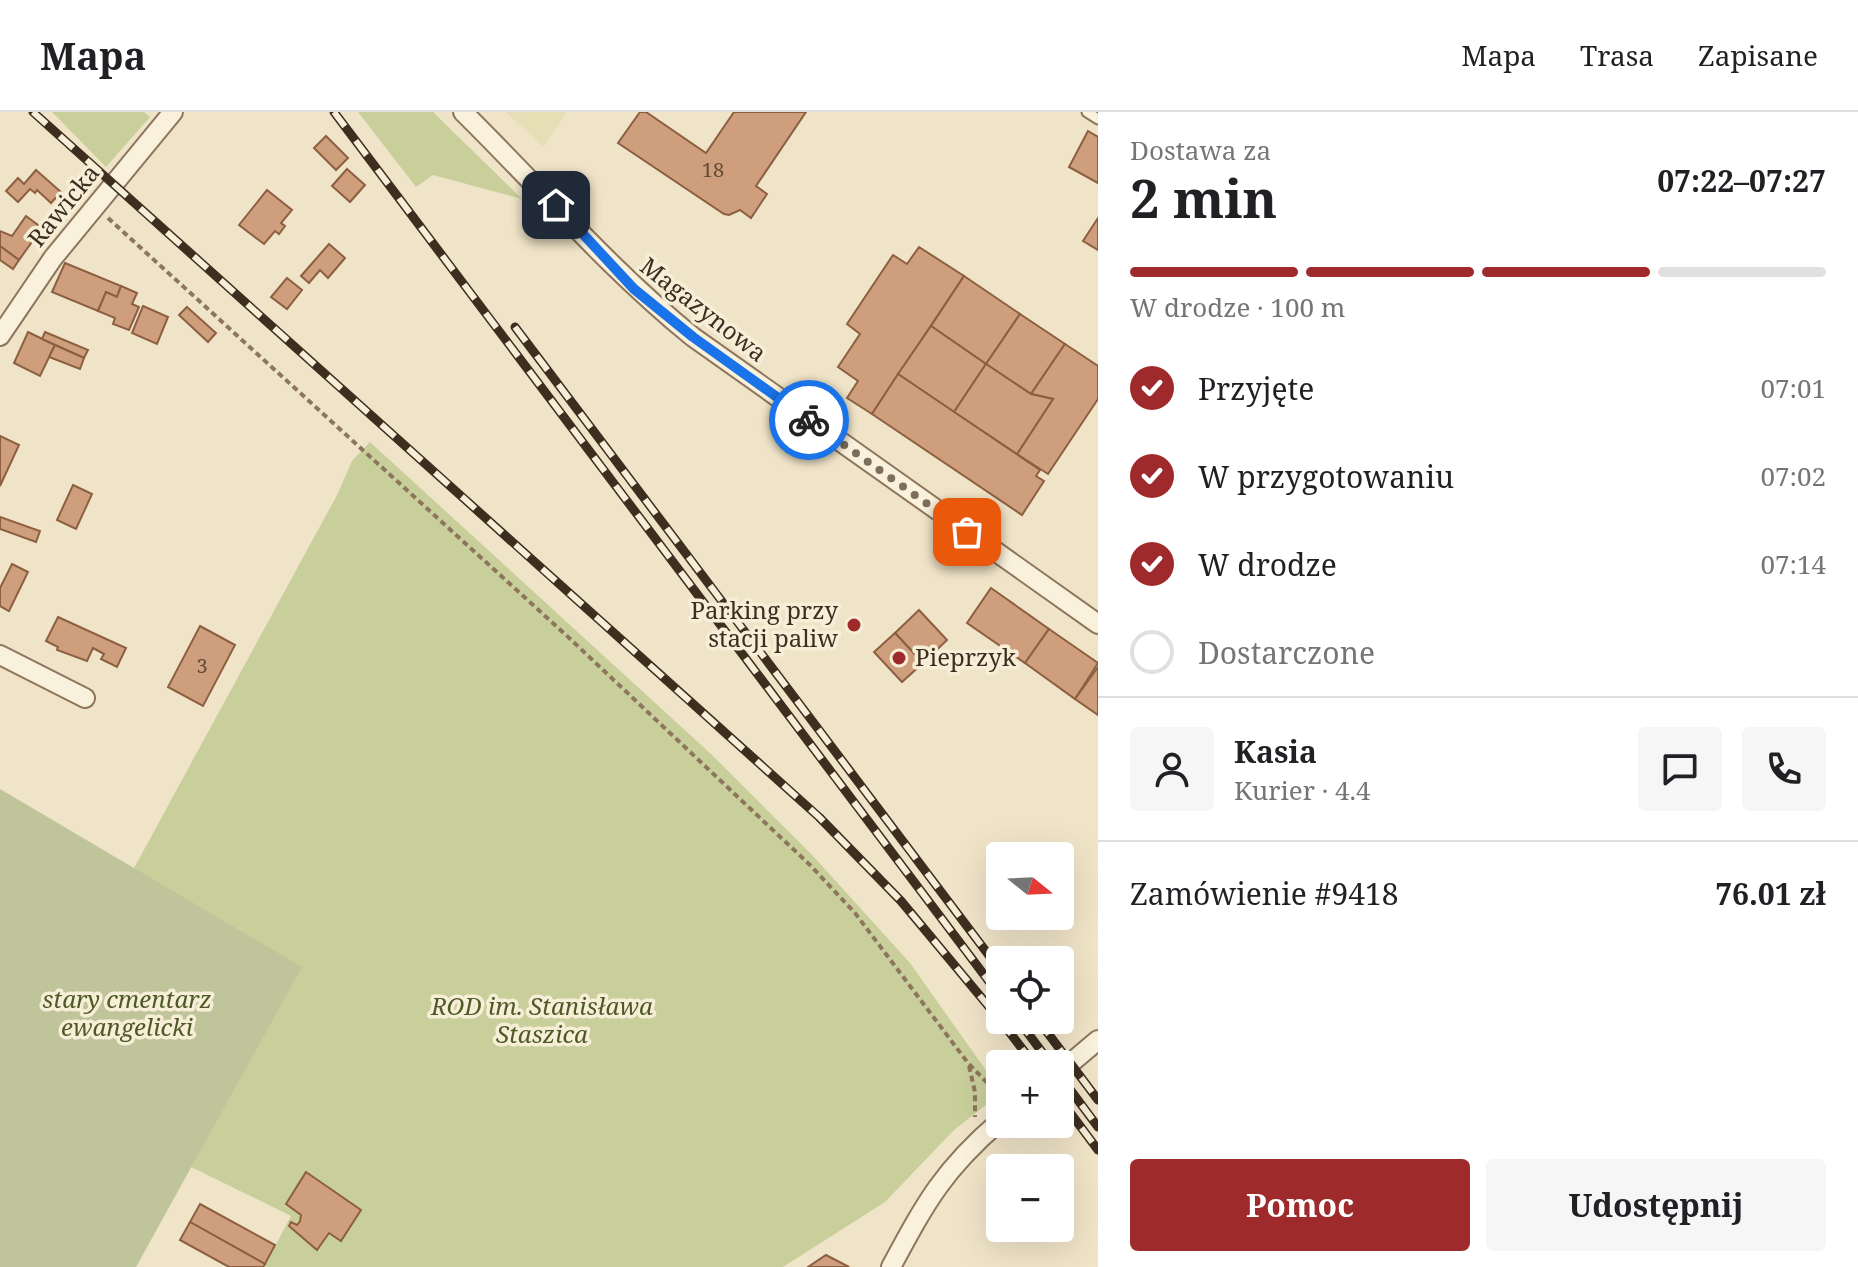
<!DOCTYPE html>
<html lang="pl">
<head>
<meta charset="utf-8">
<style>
  body { margin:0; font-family:"Noto Serif",serif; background:#f6f6f6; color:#202124; height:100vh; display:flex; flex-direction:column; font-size:30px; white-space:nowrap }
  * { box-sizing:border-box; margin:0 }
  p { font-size:26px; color:#757577 }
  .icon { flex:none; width:44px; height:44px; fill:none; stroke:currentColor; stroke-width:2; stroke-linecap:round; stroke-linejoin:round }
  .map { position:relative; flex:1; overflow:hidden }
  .drawer { display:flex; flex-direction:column; background:#fff; width:760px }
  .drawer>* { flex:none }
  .needle { width:52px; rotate:108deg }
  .fabs { position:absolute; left:986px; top:730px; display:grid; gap:16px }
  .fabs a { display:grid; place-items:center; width:88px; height:88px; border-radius:8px; background:#fff; box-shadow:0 8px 32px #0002; font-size:40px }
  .pin { position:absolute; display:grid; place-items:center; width:68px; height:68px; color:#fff; margin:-34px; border-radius:16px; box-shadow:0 4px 12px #0006 }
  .courier { position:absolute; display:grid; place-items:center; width:80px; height:80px; margin:-40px; border:6px solid #1a73e8; border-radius:50%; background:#fff; color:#222; box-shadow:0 2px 10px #0007 }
  .summary em { font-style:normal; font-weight:700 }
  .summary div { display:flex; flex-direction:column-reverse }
  .summary { display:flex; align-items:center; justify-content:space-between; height:136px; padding:0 32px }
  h1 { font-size:52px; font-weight:700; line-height:60px }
  .bar { display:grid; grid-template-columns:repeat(4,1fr); gap:12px 8px; align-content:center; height:96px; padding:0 32px }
  .bar i { height:10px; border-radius:6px; background:#e0e0e0 }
  .bar .on { background:#9e2a2b }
  .bar p { grid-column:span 4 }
  .line { display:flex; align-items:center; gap:20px; padding:0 32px; border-top:2px solid #e0e0e0 }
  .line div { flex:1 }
  .round { display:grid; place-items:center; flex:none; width:84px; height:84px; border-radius:8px; background:#f6f6f6 }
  ol { padding:0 32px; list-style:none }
  li { display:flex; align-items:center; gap:24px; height:88px }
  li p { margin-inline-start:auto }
  li .icon { padding:8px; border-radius:50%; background:#9e2a2b; color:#fff; stroke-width:4 }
  li:last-child { color:#757577 }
  li i { width:44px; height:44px; border:4px solid #e0e0e0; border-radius:50% }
  .button { display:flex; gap:16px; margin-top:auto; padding:16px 32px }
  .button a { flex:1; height:92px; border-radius:8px; background:#9e2a2b; color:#fff; font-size:32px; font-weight:700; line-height:92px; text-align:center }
  .button a+a { background:#f6f6f6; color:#202124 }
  header { display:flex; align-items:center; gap:48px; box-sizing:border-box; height:112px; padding:0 40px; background:#fff; border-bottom:2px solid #e0e0e0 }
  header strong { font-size:38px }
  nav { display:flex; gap:44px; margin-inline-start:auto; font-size:28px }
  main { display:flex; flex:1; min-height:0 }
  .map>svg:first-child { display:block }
</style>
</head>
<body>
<header>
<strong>Mapa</strong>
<nav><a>Mapa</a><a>Trasa</a><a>Zapisane</a></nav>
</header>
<main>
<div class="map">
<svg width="1098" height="1155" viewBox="0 0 1098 1155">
  <rect width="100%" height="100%" fill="#f0e4c8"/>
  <polygon fill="#e6deb5" points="506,0 567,0 543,35"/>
  <g fill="#c9cf9b">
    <polygon points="52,0 144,0 150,5 106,55"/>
    <polygon points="358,0 433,0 522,87 433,63 416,75"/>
    <polygon points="370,330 711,642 814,745 910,851 1000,978 1000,982 954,1018 885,1090 783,1155 264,1155 291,1104 191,1055 301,855 133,758 337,383 352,349"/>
  </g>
  <polygon fill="#bfc49a" points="0,677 302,855 136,1155 0,1155"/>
  <g fill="#cf9f7d" stroke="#8d5f41" stroke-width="2">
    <polygon points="640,0 646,0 706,41 734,0 806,0 756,74 767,82 751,106 740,98 729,103 724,102 618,31"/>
    <polygon points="1088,19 1098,25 1098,71 1069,55"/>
    <polygon points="326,24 348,46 336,58 314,36"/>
    <polygon points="347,57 365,73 350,90 332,74"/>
    <polygon points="36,58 61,80 51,91 37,78 35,81 30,77 18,90 6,79 18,66 24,72"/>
    <polygon points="267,78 292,98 281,111 285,114 279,122 275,119 264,132 239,113"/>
    <polygon points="26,104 42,116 19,148 0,134 0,119 12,124"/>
    <polygon points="1098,106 1098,138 1083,129"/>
    <polygon points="329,132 345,146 328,166 320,158 309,171 301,164"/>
    <polygon points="0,134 19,148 13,157 0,148"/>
    <polygon points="919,135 964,164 872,302 847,286 858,269 838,255 860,222 847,212 893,143 907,152"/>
    <polygon points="65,151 121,174 117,185 106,180 98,199 52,180"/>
    <polygon points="964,164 1020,202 986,252 931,214"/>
    <polygon points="287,166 302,178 287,197 271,185"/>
    <polygon points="121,174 137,181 132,192 139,195 129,218 113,212 115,206 98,199 106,180 117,185"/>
    <polygon points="143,194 168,205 157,232 132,221"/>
    <polygon points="187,195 216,221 208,230 179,203"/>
    <polygon points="1020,202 1065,232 1031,282 986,252"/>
    <polygon points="931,214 986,252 954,300 898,262"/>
    <polygon points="28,220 55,233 40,264 14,251"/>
    <polygon points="45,220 88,238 84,246 42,227"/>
    <polygon points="1065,232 1098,254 1098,287 1048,362 1017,342 1053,287 1031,282"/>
    <polygon points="55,233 84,246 80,257 49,245"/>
    <polygon points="986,252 1031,282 1053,287 1017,342 954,300"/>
    <polygon points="898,262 1040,358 1036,364 1044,369 1022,403 872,302"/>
    <polygon points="0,324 19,333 0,374"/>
    <polygon points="73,373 92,382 76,417 57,408"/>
    <polygon points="0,405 40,419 36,430 0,417"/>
    <polygon points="12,452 28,460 9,499 0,494 0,476"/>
    <polygon points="991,476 1049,517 1025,551 967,511"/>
    <polygon points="919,498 947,528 923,551 895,521"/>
    <polygon points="58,505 126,536 117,555 101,547 104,542 93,536 87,549 57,538 58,535 46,529"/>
    <polygon points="200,514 235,533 203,594 168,575"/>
    <polygon points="1049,517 1098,551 1075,587 1025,551"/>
    <polygon points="895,521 923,551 902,570 874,540"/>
    <polygon points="1098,555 1098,603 1075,587"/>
    <polygon points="306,1060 361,1098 341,1129 329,1121 317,1138 289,1114 291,1110 297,1113 300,1109 301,1103 286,1092"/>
    <polygon points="200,1092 275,1133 265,1152 190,1110"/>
    <polygon points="190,1110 265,1152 263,1155 229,1155 180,1128"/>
    <polygon points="826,1143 849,1155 808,1155"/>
  </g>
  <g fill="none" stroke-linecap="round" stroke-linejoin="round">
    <defs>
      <polyline id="lane" points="1087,0 1098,7"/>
      <g id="street">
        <path d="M 463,0 C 540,76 609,157 693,225 L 1098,512"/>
        <polyline points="0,224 53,146 173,0"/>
        <polyline points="0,543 85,586"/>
        <polyline points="1060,960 1098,928"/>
        <path d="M 891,1155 C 926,1090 943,1058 1000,1009"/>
      </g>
    </defs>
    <use href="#lane" stroke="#8d765c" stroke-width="13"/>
    <use href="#street" stroke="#8d765c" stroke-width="22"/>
    <g stroke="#8d765c" stroke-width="4" stroke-dasharray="6 4" stroke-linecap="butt">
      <polyline points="108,106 566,523 810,753 855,801 968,951 1000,984"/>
      <polyline points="969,954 975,980 975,1005"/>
    </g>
    <use href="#lane" stroke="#faf1dc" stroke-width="9"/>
    <use href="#street" stroke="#faf1dc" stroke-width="18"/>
    <defs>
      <g id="rail">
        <polyline points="33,0 819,705 901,789 1000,908"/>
        <polyline points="334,0 1000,884"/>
        <polyline points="515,215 1000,858"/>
        <polyline points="1000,908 1034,952"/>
        <polyline points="1018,908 1051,952"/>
        <polyline points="1038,908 1098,988"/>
        <polyline points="1060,964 1098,1015"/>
        <polyline points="1060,987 1098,1038"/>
      </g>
    </defs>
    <use href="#rail" stroke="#3d2e20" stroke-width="9"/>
    <use href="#rail" stroke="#f7eed8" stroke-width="6" stroke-dasharray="18" stroke-linecap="butt"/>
  </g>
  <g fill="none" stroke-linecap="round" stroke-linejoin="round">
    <polyline stroke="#7c6e5b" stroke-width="8" stroke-dasharray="0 14.4" points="809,308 967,420"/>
    <polyline stroke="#1a73e8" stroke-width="10" points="556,93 634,177 693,225 809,308"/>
  </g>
  <g fill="#9e2a2b" stroke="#f7eed8" stroke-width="3">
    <circle cx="854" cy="513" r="8"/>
    <circle cx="899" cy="546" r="8"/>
  </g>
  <g text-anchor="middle" stroke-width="7" stroke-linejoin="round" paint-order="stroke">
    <g font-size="20" fill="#624a37">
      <text x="713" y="65">18</text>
      <text x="202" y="561">3</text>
    </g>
    <g font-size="24" fill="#3d2e20" stroke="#f7eed8">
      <text transform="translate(64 94) rotate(-51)" y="8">Rawicka</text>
      <text transform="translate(703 198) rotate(38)" y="8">Magazynowa</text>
    </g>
    <g font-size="24" fill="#3d2e20" stroke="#f7eed8" text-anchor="end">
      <text x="838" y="507">Parking przy<tspan x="838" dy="28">stacji paliw</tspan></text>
      <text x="915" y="554" text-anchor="start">Pieprzyk</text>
    </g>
    <g font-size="24" font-style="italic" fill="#4d5a26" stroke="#f7eed8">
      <text x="127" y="896">stary cmentarz<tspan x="127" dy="28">ewangelicki</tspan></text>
      <text x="542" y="903">ROD im. Stanisława<tspan x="542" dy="28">Staszica</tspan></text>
    </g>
  </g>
</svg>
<div class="fabs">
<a><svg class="needle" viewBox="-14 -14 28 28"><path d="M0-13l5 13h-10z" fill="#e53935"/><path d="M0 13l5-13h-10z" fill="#757577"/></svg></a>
<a><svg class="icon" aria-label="locate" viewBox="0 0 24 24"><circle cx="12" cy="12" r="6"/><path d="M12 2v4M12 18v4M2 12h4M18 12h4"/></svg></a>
<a>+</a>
<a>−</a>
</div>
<div class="pin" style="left:967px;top:420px;background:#ea580c"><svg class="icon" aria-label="bag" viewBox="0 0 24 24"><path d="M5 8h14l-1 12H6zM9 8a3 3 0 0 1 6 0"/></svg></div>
<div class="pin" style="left:556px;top:93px;background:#1f2937"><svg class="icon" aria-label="home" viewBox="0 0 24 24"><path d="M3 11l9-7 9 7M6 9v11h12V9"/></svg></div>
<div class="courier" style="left:809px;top:308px"><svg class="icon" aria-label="bike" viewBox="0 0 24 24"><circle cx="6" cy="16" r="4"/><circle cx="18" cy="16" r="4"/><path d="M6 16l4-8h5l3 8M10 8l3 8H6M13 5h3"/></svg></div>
</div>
<section class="drawer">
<div class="summary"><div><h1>2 min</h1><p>Dostawa za</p></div><em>07:22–07:27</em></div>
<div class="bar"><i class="on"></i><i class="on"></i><i class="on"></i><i></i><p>W drodze · 100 m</p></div>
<ol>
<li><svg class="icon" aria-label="check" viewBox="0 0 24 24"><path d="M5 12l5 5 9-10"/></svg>Przyjęte<p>07:01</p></li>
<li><svg class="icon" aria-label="check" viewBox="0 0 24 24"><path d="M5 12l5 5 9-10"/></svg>W przygotowaniu<p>07:02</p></li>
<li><svg class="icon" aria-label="check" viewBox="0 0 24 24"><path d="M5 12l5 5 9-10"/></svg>W drodze<p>07:14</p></li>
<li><i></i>Dostarczone</li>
</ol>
<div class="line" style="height:144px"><a class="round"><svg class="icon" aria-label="person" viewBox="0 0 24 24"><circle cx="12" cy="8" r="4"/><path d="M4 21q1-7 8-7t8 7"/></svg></a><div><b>Kasia</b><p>Kurier · 4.4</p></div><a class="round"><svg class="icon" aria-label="chat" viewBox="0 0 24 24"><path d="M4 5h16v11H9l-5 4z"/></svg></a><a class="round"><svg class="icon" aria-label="phone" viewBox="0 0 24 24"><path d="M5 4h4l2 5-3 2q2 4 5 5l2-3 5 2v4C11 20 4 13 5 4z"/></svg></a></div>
<div class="line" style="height:104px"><div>Zamówienie #9418</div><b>76.01 zł</b></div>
<div class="button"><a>Pomoc</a><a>Udostępnij</a></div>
</section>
</main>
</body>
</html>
